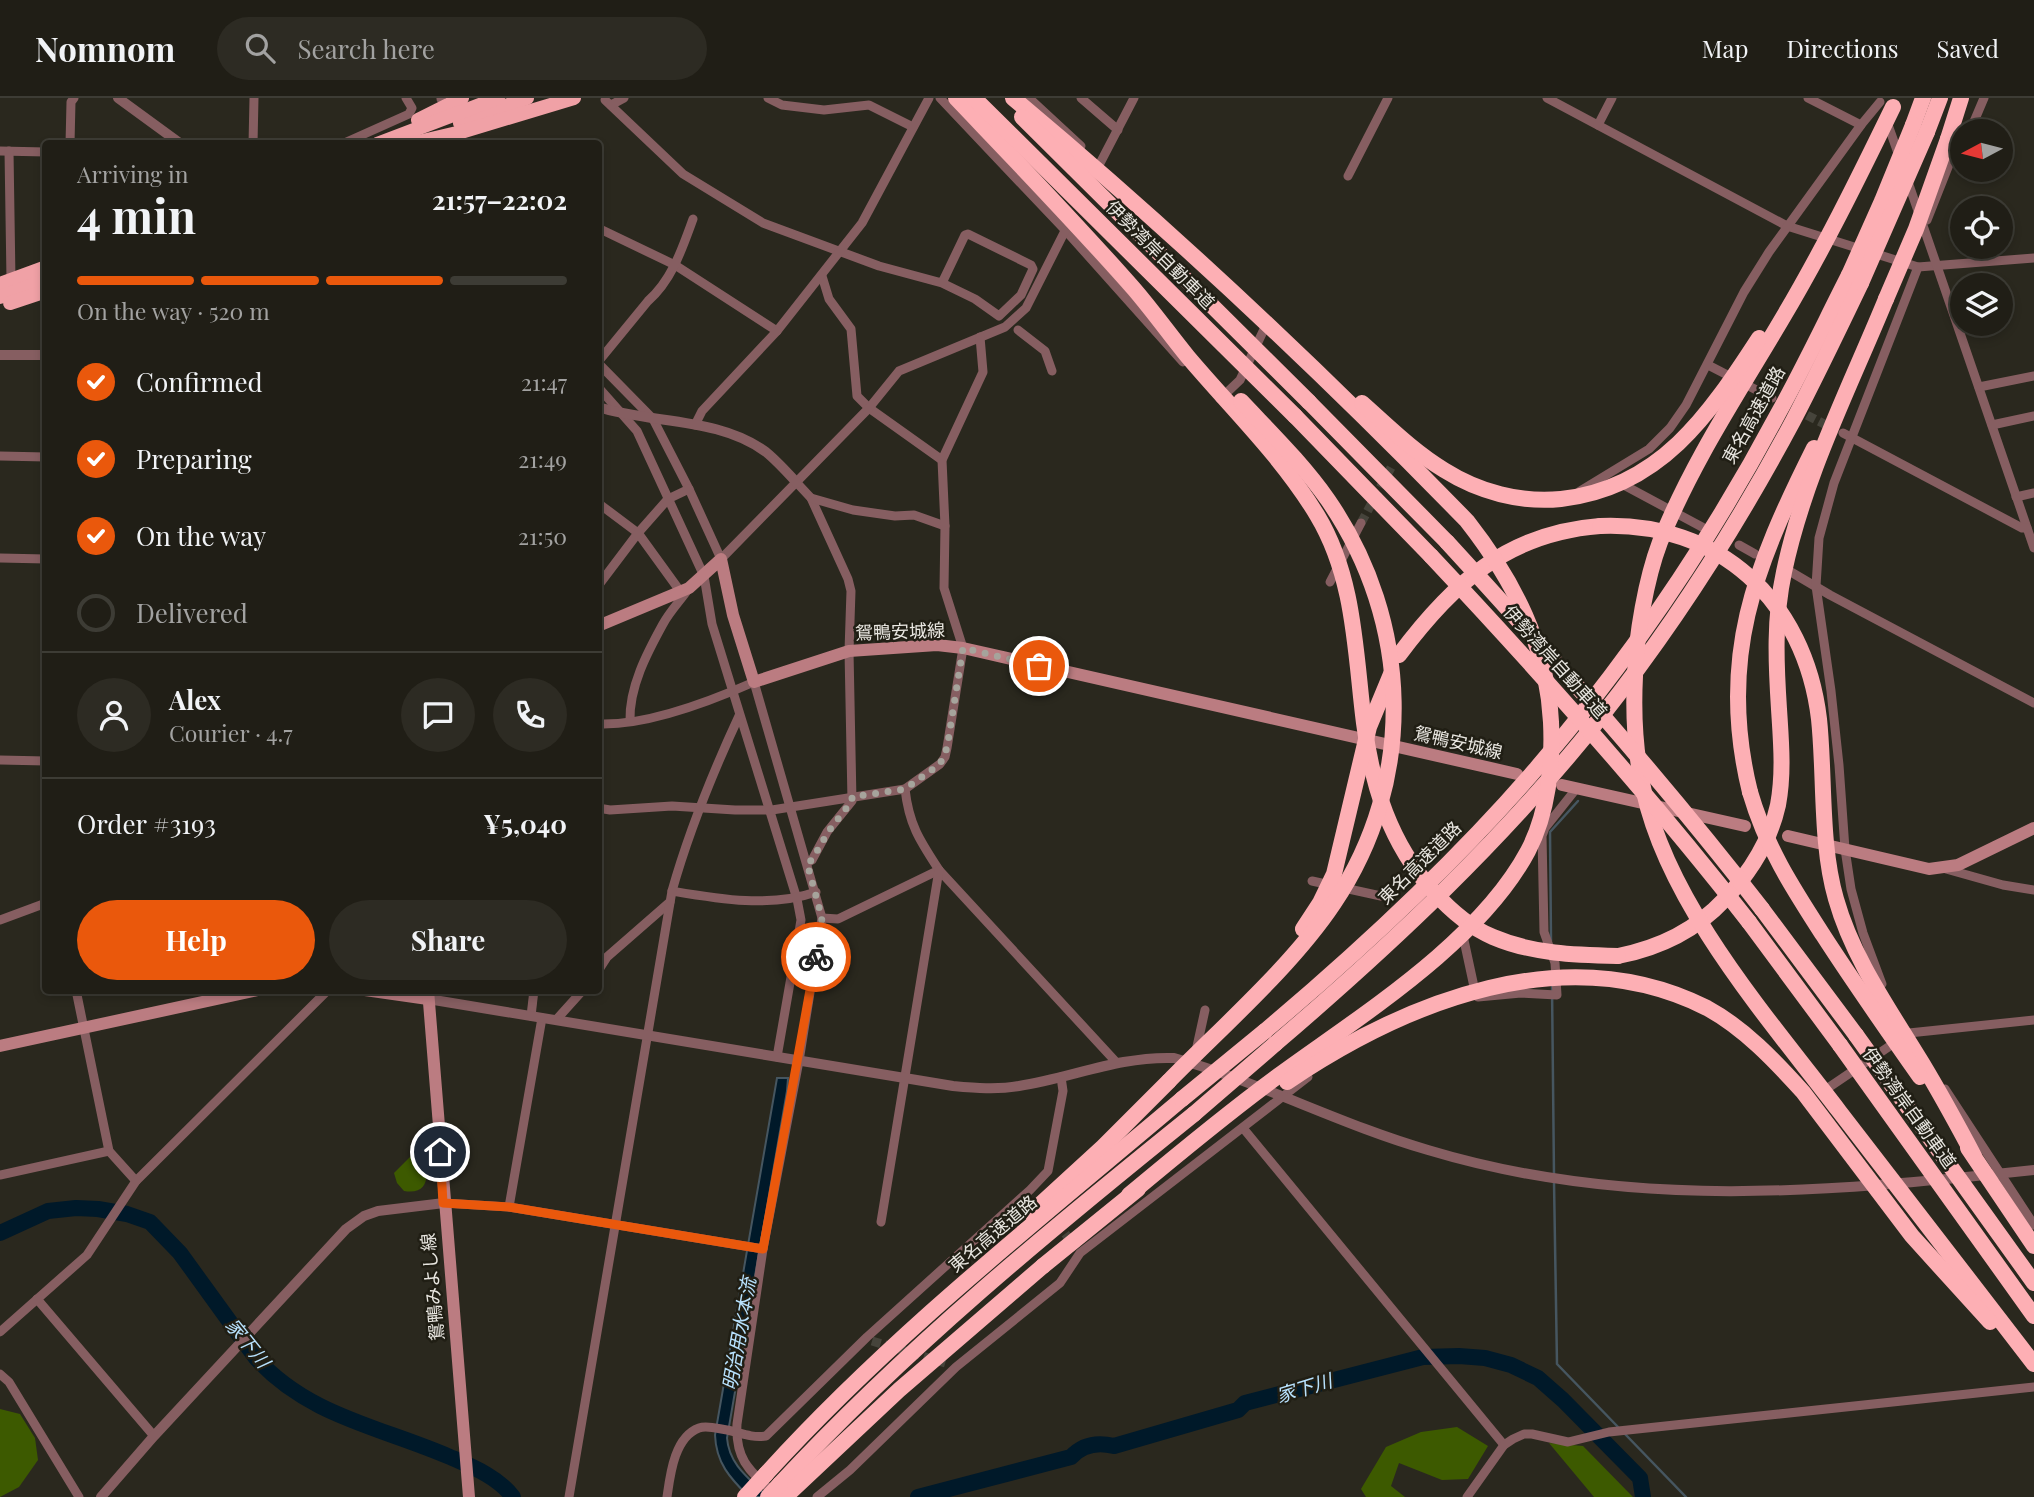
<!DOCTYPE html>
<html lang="en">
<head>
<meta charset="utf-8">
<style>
  body { margin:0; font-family:"Playfair Display","Noto Sans JP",serif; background:#2d2b23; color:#f1f3f6; height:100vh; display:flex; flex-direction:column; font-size:26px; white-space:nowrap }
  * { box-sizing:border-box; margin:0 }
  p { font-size:23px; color:#a2a2a1 }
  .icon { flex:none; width:38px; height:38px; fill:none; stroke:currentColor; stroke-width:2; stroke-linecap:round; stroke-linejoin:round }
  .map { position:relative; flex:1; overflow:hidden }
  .side { position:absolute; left:42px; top:42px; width:560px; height:854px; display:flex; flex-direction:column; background:#201e16; border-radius:7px; box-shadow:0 4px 10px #0003,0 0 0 2px #3d3c35 }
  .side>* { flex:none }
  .needle { width:46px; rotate:263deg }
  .tools { position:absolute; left:1950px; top:21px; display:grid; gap:14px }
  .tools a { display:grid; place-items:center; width:63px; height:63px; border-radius:50%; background:#201e16; box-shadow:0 4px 10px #0003,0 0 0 2px #3d3c35; font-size:35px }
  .pin { position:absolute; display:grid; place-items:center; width:60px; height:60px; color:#fff; margin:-30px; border:4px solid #fff; border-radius:50%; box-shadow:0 2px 7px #0007 }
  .courier { position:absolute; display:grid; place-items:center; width:70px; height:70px; margin:-35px; border:5px solid #ea580c; border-radius:50%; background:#fff; color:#222; box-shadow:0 2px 9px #0007 }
  .headline em { font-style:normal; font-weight:700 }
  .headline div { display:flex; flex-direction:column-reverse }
  .headline { display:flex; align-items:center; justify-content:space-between; height:119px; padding:0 35px }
  h1 { font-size:46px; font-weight:700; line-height:52px }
  .bar { display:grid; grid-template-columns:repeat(4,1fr); gap:10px 7px; align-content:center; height:84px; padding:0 35px }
  .bar i { height:9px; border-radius:5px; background:#3d3c35 }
  .bar .current { background:#ea580c }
  .bar p { grid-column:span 4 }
  .line { display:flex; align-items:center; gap:18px; padding:0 35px; border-top:2px solid #3d3c35 }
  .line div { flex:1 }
  .round { display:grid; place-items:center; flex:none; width:74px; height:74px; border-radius:37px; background:#2d2b23 }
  ol { padding:0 35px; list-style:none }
  li { display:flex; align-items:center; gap:21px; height:77px }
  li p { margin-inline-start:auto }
  li .icon { padding:7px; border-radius:50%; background:#ea580c; color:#fff; stroke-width:4 }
  li:last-child { color:#a2a2a1 }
  li i { width:38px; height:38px; border:4px solid #3d3c35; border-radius:50% }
  .button { display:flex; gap:14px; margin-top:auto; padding:14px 35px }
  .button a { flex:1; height:80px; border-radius:42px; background:#ea580c; color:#fff; font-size:28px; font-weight:700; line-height:80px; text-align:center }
  .button a+a { background:#2d2b23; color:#f1f3f6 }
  header { display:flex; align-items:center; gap:42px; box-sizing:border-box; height:98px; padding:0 35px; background:#201e16; border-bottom:2px solid #3d3c35 }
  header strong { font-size:33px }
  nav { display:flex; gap:38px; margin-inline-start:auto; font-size:24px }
  .search { width:490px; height:63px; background:#2d2b23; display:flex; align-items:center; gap:18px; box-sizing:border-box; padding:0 24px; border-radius:38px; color:#a2a2a1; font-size:26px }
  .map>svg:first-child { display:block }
</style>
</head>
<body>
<header>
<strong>Nomnom</strong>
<div class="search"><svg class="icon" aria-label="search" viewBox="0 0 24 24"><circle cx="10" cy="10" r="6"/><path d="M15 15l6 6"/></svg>Search here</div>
<nav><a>Map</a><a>Directions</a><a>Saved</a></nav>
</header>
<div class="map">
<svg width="2034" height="1399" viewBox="0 0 2034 1399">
  <rect width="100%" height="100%" fill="#2a281e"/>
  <g fill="#3d5a00">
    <path d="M 422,1047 C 426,1066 436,1098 404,1093 L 397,1085 L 394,1075 Z"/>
    <polygon points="0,1311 20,1316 35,1340 38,1362 19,1389 0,1399"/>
    <polygon points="1457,1329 1488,1348 1468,1381 1442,1382 1399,1365 1391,1388 1405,1399 1366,1399 1361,1391 1386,1349 1421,1334"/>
    <polygon points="1549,1345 1583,1348 1633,1399 1594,1399"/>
  </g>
  <path fill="#001929" stroke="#465660" stroke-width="2" d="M 777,980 L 788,980 L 787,993 L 727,1340 C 729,1367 750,1381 768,1399 L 749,1399 C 730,1380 716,1365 715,1337 Z"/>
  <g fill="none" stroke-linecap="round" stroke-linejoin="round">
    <g stroke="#465660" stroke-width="2.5">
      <polyline points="1551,843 1550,734 1578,703"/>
      <polyline points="1552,888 1554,1077"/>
      <polyline points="1554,1084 1557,1266 1618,1329"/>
      <polyline points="1625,1336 1686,1399"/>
    </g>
    <g stroke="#001929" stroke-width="16">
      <path d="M 0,1135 L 48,1113 L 76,1110 L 98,1111 L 127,1116 L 150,1124 L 180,1155 L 256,1260 C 308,1318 381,1329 450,1359 C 473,1369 498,1379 513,1399"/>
      <path d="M 918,1399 L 1071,1359 C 1083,1346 1098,1344 1114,1348 L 1238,1312 L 1245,1305 L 1423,1259 L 1459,1258 L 1485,1260 L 1511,1267 L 1538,1280 L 1563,1302 L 1640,1380 L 1643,1399"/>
    </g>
    <g stroke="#46443b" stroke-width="9" stroke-dasharray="9 4.5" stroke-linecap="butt">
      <polyline points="1795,311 1832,330"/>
      <polyline points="1361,425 1393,366"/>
      <polyline points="1057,1125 1077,1151"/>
      <polyline points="872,1243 949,1266"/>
    </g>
    <g stroke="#865e61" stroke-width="9">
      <polyline points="441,0 441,1"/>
      <polyline points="768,0 782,7 824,12 869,7 913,29"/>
      <polyline points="940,0 1066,133 1183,264"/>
      <polyline points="1029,0 1081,48"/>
      <polyline points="1081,0 1118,32"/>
      <polyline points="1547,0 1787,128 1918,169 2034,160"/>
      <polyline points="1808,0 1861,27"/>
      <polyline points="605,2 683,76 763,125 879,168 942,185 975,201 999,218 1021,197 1033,171 1031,167 968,136 965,137 942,185"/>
      <polyline points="611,7 624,0"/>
      <polyline points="1886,21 1899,58"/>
      <polyline points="1598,27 1612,0"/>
      <polyline points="1970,33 1984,0"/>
      <polyline points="70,46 71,4 74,0"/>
      <polyline points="253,46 254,0"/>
      <polyline points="342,46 409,16 412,10 406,0"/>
      <polyline points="0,53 46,54"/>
      <polyline points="9,53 11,182"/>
      <polyline points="1096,73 1134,0"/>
      <polyline points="1348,78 1388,0"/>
      <polyline points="1907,81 2034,450"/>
      <polyline points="1927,122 1950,64 1962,48"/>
      <polyline points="598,130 675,167 777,233"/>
      <polyline points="822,178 829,201 851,231 857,298 869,310 942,362"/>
      <polyline points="1018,232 1045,253 1052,273"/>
      <path d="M 598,264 L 648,203 C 672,182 682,151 693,121"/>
      <polyline points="598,265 653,321 689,391 721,461 869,310 899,273 1005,229 1026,210 1072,119"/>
      <polyline points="1708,267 1772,300"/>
      <polyline points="598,289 637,333 704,478 712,526 797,801 801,822 777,959"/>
      <polyline points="1979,289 2034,278"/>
      <polyline points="1220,301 1240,282 1267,225"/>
      <polyline points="695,327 702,313 777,233 862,125 929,0"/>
      <polyline points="1992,327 2034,318"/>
      <polyline points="1843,335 2022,430 2027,430"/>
      <polyline points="0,358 46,359"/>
      <polyline points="797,385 811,400 848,481 851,493 849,553 852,703 827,734 812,762 807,765"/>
      <polyline points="1620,385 1702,429"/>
      <polyline points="1580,393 1649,351 1670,330 1686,307 1744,194 1769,154 1861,27 1880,4"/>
      <polyline points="2016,399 2034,395"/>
      <polyline points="811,400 853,412 895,418 914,417 945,428"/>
      <polyline points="598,405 638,435 680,493"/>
      <polyline points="1739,447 1755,456"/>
      <polyline points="0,460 46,461"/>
      <polyline points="1791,474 1830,497 2034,605"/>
      <polyline points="1330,484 1361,425"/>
      <polyline points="598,488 638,435 668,401 689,391"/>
      <path d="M 630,623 C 629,589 647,555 663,526 C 670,513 681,502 689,490"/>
      <path d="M 598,626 C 645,628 711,603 754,584 L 822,820 L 799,963 L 763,1151 L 737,1326 C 735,1363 751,1374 776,1397"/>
      <polyline points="0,662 46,663"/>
      <path d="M 905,691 C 909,727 920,743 939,772 L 1116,964"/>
      <polyline points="598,710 610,712 672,708 735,712 772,712 905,691 940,666 945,659 947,650 963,550 944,490 945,428 942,362 983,274 980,239"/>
      <polyline points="1946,771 2003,787 2034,792"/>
      <polyline points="1312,783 1390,800"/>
      <path d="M 672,793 C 719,801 770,810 816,794"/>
      <polyline points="822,820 838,821 939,772"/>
      <polyline points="0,822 46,805"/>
      <polyline points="1462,833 1476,898"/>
      <polyline points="598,873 607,859 670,804"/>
      <polyline points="1882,886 1863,835 1851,791 1845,751 1839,667 1831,593 1816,488 1819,440 1834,385 1918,169"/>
      <polyline points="76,892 109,1053 136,1083"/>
      <polyline points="1478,899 1521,895 1557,897 1555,865 1544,834 1542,738 1545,730 1576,691"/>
      <polyline points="531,918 534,892"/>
      <polyline points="556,922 583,892"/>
      <polyline points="1196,953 1205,912"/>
      <polyline points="1945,991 2034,1127"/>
      <polyline points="1822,994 1909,935 2034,922"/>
      <polyline points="1243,1030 1504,1347"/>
      <polyline points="0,1077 109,1053"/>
      <polyline points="444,1105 509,1109 763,1151"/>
      <polyline points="509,1109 542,920"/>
      <polyline points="881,1124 939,772"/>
      <polyline points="37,1201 154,1338"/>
      <polyline points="0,1234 87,1157 136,1083 328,892"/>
      <polyline points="0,1276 9,1284 79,1399"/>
      <path d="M 569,1399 L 672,793 C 689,733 713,674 739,618"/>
      <path d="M 667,1399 C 670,1378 674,1339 699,1330 C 707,1327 719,1331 727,1332 C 741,1335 751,1340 766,1338 L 867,1239 L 1030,1092 L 1048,1073 L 1063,993 L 1061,979"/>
      <polyline points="817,1399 850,1372 956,1269 1060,1185 1080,1155 1308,979"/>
      <polyline points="1467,1399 1504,1347 1513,1341 1524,1336 1532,1336 1568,1344 1609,1334 2034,1289"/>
    </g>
    <g stroke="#865e61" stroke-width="10">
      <polyline points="118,0 181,46"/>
      <polyline points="0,257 46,257"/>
      <path d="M 598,309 C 652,326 719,319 766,354 C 777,363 787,374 797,385"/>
      <path d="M 428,901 L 953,988 C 975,990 997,992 1019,988 C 1072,980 1118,958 1174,960 C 1260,984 1341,1027 1428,1052 C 1630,1113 1828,1094 2034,1072"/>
      <polyline points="101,1399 154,1338 346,1131 364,1118 378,1113 444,1105"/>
    </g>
    <g stroke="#bb7c81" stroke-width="12">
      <polyline points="598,528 689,490 721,461 733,517 754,584 849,553 937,547 963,550 1517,676"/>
      <polyline points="1562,687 1745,728"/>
      <polyline points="1788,738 1929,771 1958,767 2034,730"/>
      <polyline points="365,892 428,901"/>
      <polyline points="428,892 469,1399"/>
      <polyline points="0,948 258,892"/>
    </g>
    <g stroke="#f0a1a6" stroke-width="14">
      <polyline points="418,22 462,0"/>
      <polyline points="460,25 527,0"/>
      <polyline points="377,46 498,0"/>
      <polyline points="410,46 461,34 574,0"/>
      <polyline points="0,186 46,169"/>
      <polyline points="0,199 46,182"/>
      <polyline points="10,205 46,193"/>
    </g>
    <g stroke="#fdafb4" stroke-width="16">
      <polyline points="1913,27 1923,0"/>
      <polyline points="1927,34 1940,0"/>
      <polyline points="1948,41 1961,0"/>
      <polyline points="1309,304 1447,444"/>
      <polyline points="1295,318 1431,458"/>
      <path d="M 1399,557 C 1452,486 1507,435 1600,428"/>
      <path d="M 1750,694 C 1717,561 1755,468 1814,350"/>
      <polyline points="1762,811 1856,937"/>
      <polyline points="1749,824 1840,947"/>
      <path d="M 1618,858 C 1659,850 1695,833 1724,802 C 1749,776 1770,743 1778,707 C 1784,675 1781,643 1779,611 C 1776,565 1774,520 1784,474 C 1804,379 1849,291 1886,201"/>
      <path d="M 1265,933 C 1361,852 1453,767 1535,672 C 1629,563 1712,440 1779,314 C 1804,269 1826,222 1849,177"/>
      <path d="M 1275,946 C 1392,846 1504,741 1600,620 C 1673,528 1738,426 1793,323 C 1817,277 1839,231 1861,185"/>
      <polyline points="1031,1115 1103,1049 1169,983"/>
      <path d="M 766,1376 C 892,1237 1040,1121 1182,1001"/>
      <path d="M 780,1386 C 906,1250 1050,1132 1194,1016"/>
      <polyline points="785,1399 899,1292 1043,1168"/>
    </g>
    <g stroke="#fdafb4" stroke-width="16">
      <path d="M 956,0 C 1016,63 1077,126 1134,191 C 1153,213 1170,237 1188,259 C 1232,311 1282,359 1317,417 C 1355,480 1355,554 1364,625 C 1372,688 1390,745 1433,793 C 1450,812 1469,829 1493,839 C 1533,856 1575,857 1618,858"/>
      <polyline points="974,0 1295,318"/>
      <path d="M 1013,0 C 1172,133 1323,275 1467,423 C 1514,483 1547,547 1551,624 C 1553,666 1548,715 1528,753 C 1479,845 1360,918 1278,978 C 1226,1016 1178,1056 1129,1097"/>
      <path d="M 1893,9 C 1858,81 1823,152 1782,221 C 1739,294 1692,364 1660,444 C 1646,481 1636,538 1635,578 C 1633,617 1635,656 1644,694 C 1669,808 1769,921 1839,1013 C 1904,1097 1969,1181 2034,1266"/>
      <polyline points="1022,19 1309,304"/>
      <polyline points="1849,177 1882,103 1913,27"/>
      <polyline points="1861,185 1927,34"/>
      <polyline points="1886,201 1916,131 1948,41"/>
      <path d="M 1362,305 C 1388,328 1414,354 1444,372 C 1479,394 1520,405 1561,401 C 1660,390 1709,317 1759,240"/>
      <path d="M 1600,428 C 1719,423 1805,503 1819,621 C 1825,677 1820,747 1836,801 C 1853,861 1890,912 1922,965 C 1940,995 1957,1026 1974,1058"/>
      <path d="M 1447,444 C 1556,563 1663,683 1762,811"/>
      <path d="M 1431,458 C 1542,576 1649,696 1749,824"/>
      <path d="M 1750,694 C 1766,749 1792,789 1823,837 C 1854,885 1887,932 1920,979"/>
      <polyline points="1303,831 1320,805 1334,776 1369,629 1391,576"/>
      <polyline points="1856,937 2034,1185"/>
      <polyline points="1840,947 2034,1218"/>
      <path d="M 1169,983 C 1223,928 1292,868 1334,805 C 1417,682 1412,524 1328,402 C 1303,366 1271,335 1241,303"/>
      <path d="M 1287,984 C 1407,903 1566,839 1707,910 C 1744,930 1775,963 1803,994 L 1912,1138 L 1990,1224"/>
      <polyline points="1182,1001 1265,933"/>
      <polyline points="1194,1016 1275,946"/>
      <polyline points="1968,1050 2034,1148"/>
      <polyline points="1043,1168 1138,1091"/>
      <polyline points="745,1399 766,1376"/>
      <polyline points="768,1399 780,1386"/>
    </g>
  </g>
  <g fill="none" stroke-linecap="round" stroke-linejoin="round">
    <polyline stroke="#a6a49c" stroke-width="7" stroke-dasharray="0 12.6" points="816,859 822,820 807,765 812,762 828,734 852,703 852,699 905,691 940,666 947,650 963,550 1039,568"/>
    <polyline stroke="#ea580c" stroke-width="9" points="440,1054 443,1105 509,1109 763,1151 816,859"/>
  </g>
  <g text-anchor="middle" stroke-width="5" stroke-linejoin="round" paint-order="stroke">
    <g font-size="18" fill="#e8e6e0" stroke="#201e14">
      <text transform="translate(1160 157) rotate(45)" y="6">伊勢湾岸自動車道</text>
      <text transform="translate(1754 317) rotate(-61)" y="6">東名高速道路</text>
      <text transform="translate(900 534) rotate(-2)" y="6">鴛鴨安城線</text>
      <text transform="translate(1555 564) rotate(48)" y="6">伊勢湾岸自動車道</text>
      <text transform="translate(1458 645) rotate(13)" y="6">鴛鴨安城線</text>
      <text transform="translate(1420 765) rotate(-45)" y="6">東名高速道路</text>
      <text transform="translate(1909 1010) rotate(54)" y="6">伊勢湾岸自動車道</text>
      <text transform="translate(993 1136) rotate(-40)" y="6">東名高速道路</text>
      <text transform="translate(433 1189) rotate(-95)" y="6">鴛鴨みよし線</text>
    </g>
    <g font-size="19" font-style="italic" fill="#b8e2fe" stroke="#201e14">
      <text transform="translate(739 1236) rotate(-80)" y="7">明治用水本流</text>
      <text transform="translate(248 1245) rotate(51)" y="7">家下川</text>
      <text transform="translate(1304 1290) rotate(-17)" y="7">家下川</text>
    </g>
  </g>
</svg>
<div class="tools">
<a><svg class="needle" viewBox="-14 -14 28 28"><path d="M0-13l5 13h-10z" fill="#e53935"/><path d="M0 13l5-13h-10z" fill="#a2a2a1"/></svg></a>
<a><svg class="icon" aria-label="locate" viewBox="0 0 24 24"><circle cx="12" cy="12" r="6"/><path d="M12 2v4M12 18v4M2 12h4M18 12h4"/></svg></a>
<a><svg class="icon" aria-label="layers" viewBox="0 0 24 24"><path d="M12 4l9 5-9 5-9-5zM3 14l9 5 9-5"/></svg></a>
</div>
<div class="pin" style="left:1039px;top:568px;background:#ea580c"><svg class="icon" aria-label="bag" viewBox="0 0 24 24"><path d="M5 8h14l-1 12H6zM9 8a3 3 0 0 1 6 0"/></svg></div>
<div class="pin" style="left:440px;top:1054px;background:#1f2937"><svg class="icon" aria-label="home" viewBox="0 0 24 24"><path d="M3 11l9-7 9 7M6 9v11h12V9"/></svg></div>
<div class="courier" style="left:816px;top:859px"><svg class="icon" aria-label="bike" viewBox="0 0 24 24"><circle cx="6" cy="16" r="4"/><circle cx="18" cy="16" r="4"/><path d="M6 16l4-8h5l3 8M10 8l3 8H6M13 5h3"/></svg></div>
<section class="side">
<div class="headline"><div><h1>4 min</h1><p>Arriving in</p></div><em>21:57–22:02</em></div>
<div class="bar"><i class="current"></i><i class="current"></i><i class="current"></i><i></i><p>On the way · 520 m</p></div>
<ol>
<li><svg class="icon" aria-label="check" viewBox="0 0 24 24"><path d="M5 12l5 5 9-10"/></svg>Confirmed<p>21:47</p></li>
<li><svg class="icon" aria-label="check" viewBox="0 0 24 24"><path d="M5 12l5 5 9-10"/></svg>Preparing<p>21:49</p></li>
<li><svg class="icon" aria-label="check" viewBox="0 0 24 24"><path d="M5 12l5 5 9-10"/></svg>On the way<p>21:50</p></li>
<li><i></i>Delivered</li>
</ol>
<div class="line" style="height:126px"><a class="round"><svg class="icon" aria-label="person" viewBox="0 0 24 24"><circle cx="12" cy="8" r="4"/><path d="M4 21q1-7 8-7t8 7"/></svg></a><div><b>Alex</b><p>Courier · 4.7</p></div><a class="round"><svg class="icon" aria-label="chat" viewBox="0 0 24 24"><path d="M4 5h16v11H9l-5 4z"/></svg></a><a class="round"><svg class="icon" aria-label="phone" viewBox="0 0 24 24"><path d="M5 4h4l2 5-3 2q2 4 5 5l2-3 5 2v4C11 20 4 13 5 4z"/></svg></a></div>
<div class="line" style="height:91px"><div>Order #3193</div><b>¥5,040</b></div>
<div class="button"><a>Help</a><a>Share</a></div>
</section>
</div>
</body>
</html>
